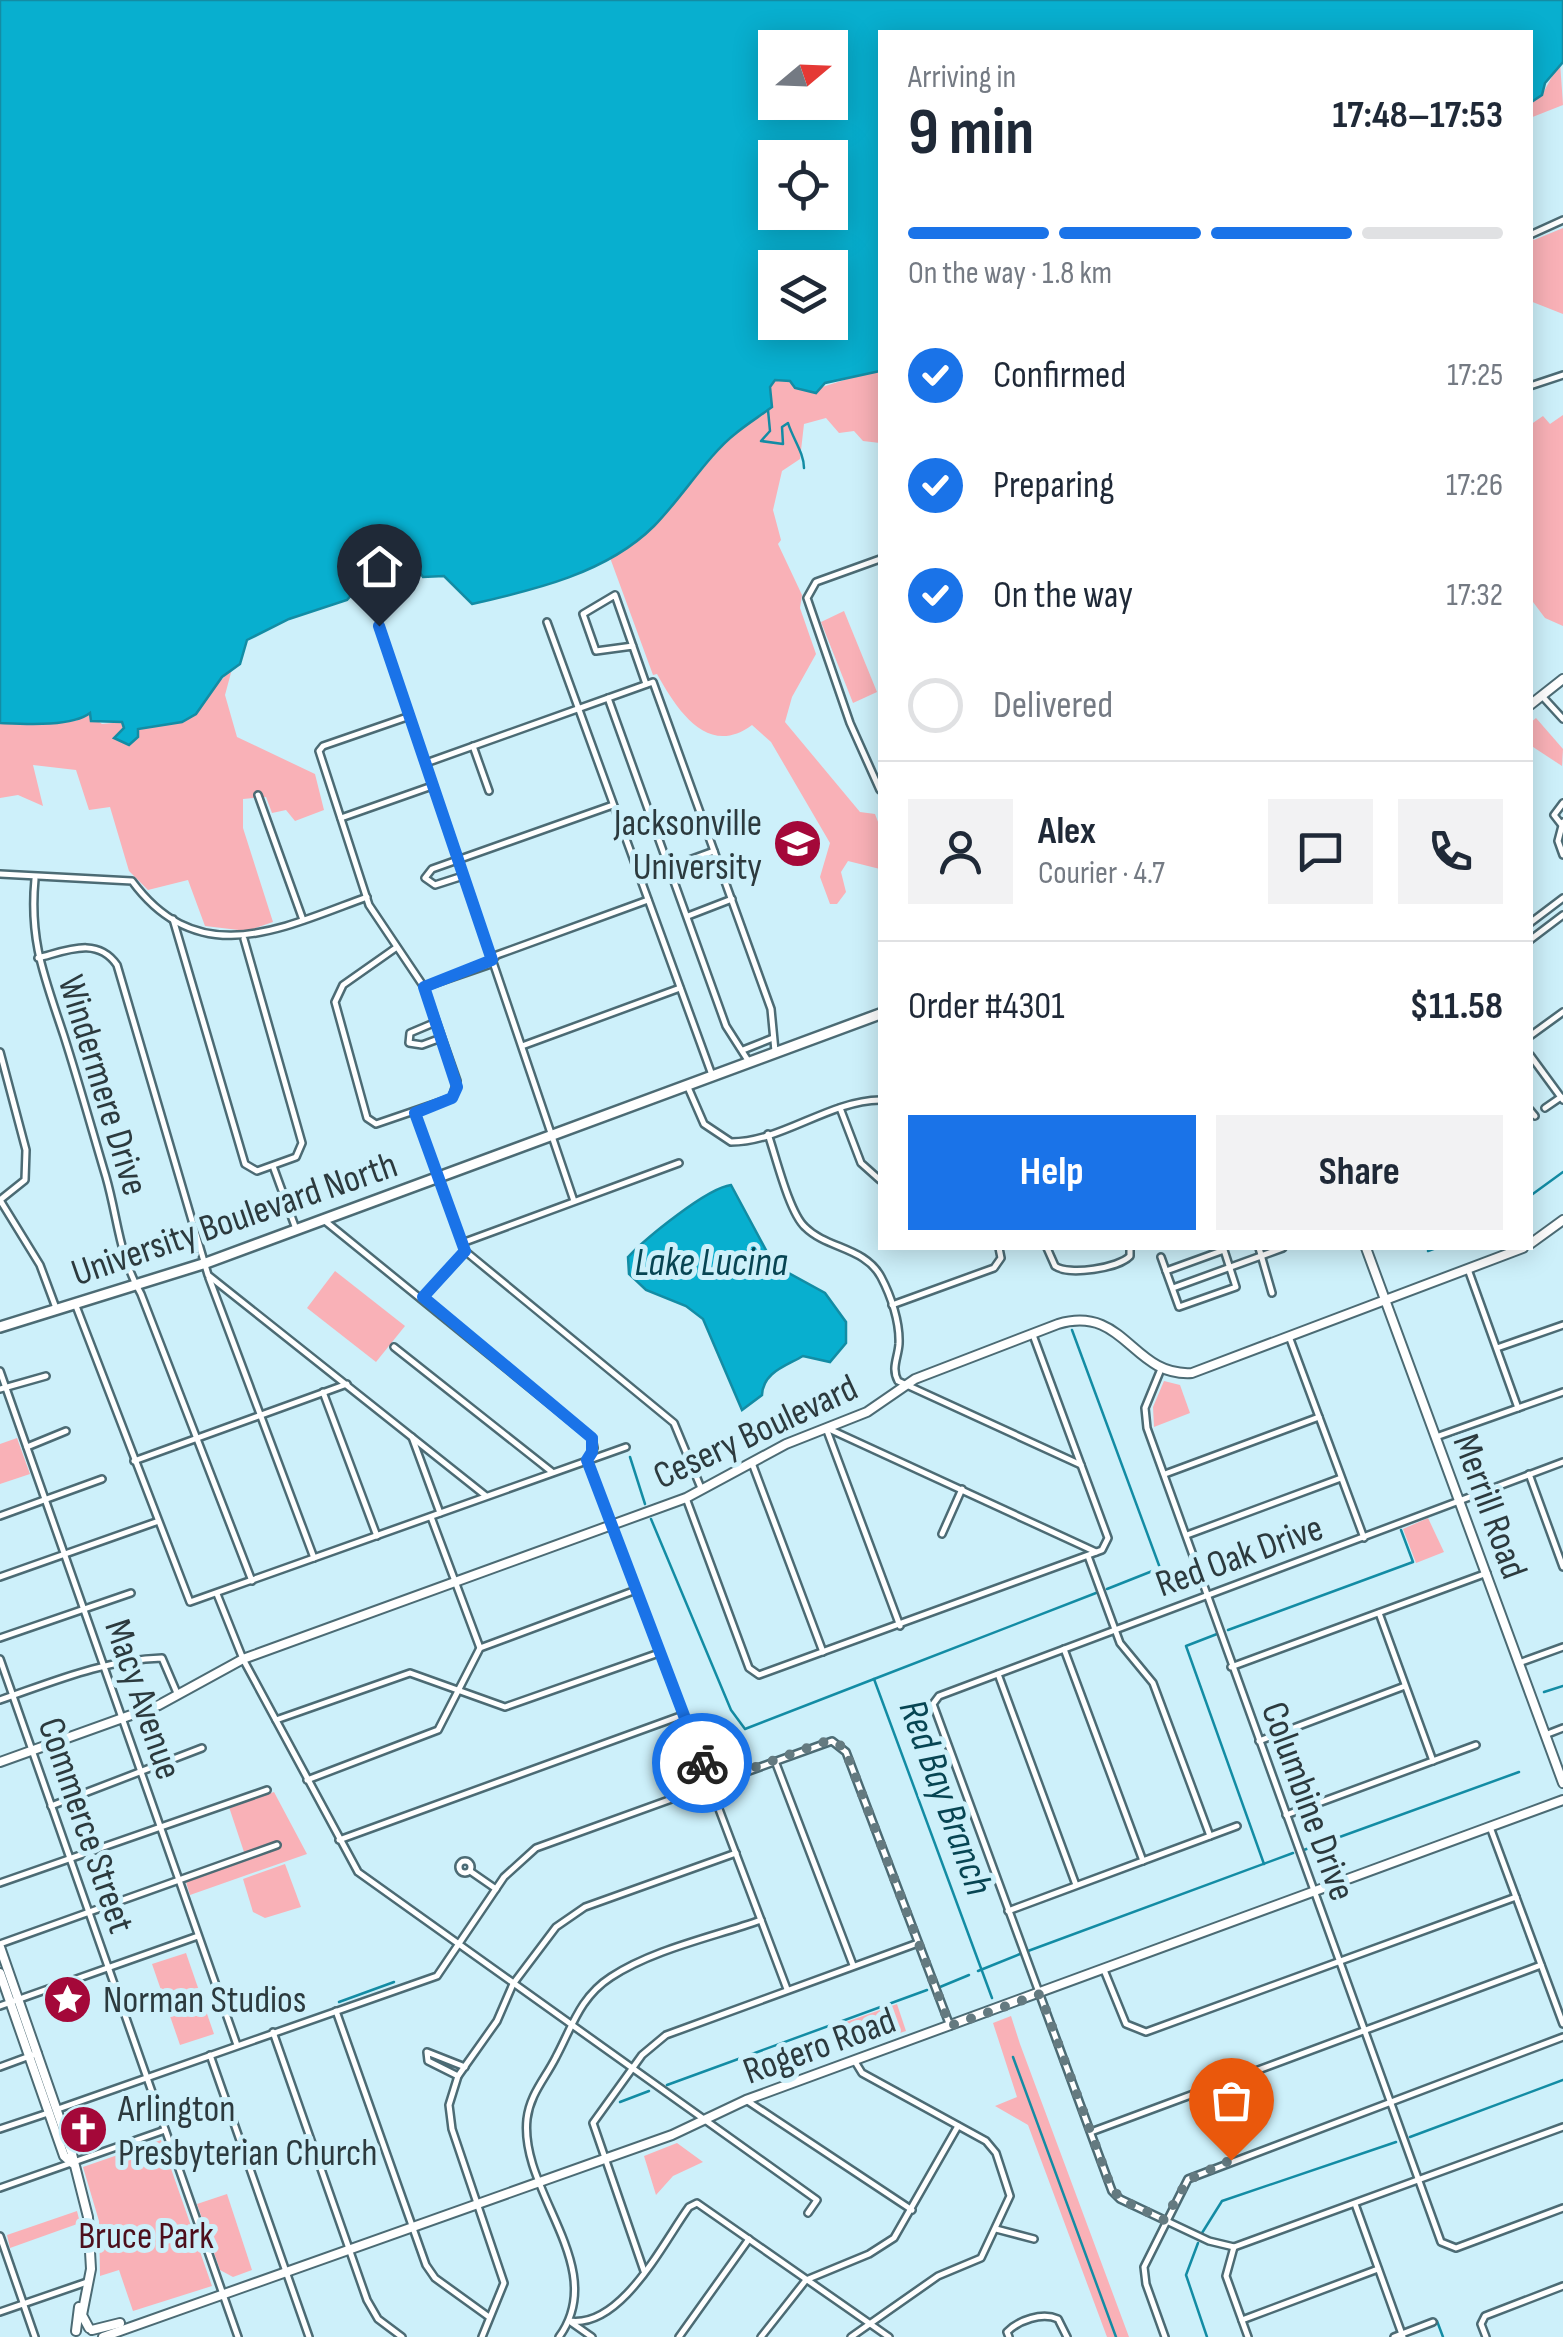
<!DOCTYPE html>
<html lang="en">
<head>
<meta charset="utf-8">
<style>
  body { margin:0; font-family:"Sofia Sans Condensed",sans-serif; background:#f2f2f3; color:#1f2937; height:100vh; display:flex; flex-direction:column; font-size:38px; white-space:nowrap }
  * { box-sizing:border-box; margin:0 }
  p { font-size:32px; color:#747a83 }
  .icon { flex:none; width:55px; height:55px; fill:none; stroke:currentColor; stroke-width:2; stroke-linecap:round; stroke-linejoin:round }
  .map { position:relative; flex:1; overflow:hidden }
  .details { position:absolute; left:878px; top:30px; width:655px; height:1220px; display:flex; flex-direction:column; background:#fff; border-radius:0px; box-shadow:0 5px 25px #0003 }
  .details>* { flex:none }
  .needle { width:65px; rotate:71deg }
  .buttons { position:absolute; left:758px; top:30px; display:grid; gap:20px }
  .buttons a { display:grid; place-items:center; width:90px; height:90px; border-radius:0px; background:#fff; box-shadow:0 5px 25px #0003; font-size:50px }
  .pin { position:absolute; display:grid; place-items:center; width:85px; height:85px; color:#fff; margin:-102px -42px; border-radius:50% 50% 50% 0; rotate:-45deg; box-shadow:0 0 10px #0007 }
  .pin .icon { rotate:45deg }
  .courier { position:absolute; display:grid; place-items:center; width:100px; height:100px; margin:-50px; border:8px solid #1a73e8; border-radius:50%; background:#fff; color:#222; box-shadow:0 2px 12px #0007 }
  .overview em { font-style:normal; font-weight:700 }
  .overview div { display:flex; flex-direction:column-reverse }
  .overview { display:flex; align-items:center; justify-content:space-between; height:170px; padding:0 30px }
  h1 { font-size:65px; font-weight:700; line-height:75px }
  .bar { display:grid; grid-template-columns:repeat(4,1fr); gap:15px 10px; align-content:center; height:120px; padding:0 30px }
  .bar i { height:12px; border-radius:8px; background:#e0e1e3 }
  .bar .current { background:#1a73e8 }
  .bar p { grid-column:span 4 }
  .line { display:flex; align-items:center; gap:25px; padding:0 30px; border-top:2px solid #e0e1e3 }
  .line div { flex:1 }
  .round { display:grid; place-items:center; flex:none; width:105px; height:105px; border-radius:0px; background:#f2f2f3 }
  ol { padding:0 30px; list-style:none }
  li { display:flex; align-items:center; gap:30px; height:110px }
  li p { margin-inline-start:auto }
  li .icon { padding:10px; border-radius:50%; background:#1a73e8; color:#fff; stroke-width:4 }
  li:last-child { color:#747a83 }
  li i { width:55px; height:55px; border:5px solid #e0e1e3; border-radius:50% }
  .cta { display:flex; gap:20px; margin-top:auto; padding:20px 30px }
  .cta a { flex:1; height:115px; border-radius:0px; background:#1a73e8; color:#fff; font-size:40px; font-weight:700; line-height:115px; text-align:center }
  .cta a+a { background:#f2f2f3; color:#1f2937 }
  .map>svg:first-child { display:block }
</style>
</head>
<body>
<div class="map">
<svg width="1563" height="2337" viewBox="0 0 1563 2337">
  <rect width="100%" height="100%" fill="#cdf0fa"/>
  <g fill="#f9b1b7">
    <polygon points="1560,62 1563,105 1530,118 1530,103 1542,95"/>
    <polygon points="1563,228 1563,314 1530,301 1530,233 1534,240"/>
    <path d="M 876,370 L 880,371 L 880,443 L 863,441 L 854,431 L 839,433 L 826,418 L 804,424 L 800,459 L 782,471 L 773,510 L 781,540 L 778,544 L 802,595 L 800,608 L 816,654 L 792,697 L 785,722 L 860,812 L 875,814 L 880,827 L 880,869 L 848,861 L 841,872 L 846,892 L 837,904 L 830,904 L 820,877 L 830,843 L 771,742 L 752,725 C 708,758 677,710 657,674 L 653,675 L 609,555 C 658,534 686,486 721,448 C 737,430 755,418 770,399 L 770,387 L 775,380 L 790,381 L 795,388 L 819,388 Z"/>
    <polygon points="1563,415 1563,626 1545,618 1530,598 1530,425 1543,416 1550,424"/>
    <polygon points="844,611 877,692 853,703 821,622"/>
    <polygon points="232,669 225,695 237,737 315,774 324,810 295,821 286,810 272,813 266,797 243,799 243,828 273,922 247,931 205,926 188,880 148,890 129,871 110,807 89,810 76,770 33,765 43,806 18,795 0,798 0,723 22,719 76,721 86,713 102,724 123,722 124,727 155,724 203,699"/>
    <polygon points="1536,718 1563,749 1562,766 1530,745 1530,723"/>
    <polygon points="335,1271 405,1326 376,1362 307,1308"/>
    <polygon points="1164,1381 1180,1385 1190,1413 1154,1427 1153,1407"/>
    <polygon points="17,1438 30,1474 0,1484 0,1444"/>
    <polygon points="1428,1518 1444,1552 1416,1563 1403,1529"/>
    <polygon points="274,1792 307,1854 190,1895 186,1882 246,1858 229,1807"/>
    <polygon points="285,1864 301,1907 265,1918 253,1912 243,1879"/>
    <polygon points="186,1953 214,2034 180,2045 152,1964"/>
    <polygon points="897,2004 906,2031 878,2040 846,2022"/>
    <polygon points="1011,2016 1020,2044 1129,2337 1107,2337 1028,2125 995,2106 1017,2097 993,2023"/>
    <polygon points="161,2140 212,2286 133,2311 119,2270 100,2276 99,2221 83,2167"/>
    <polygon points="677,2143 703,2162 673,2176 656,2195 644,2156"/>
    <polygon points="227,2194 252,2270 233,2277 220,2270 197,2204"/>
    <polygon points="77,2211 80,2223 10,2248 7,2235"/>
  </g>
  <g fill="#08afcf" stroke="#138ca4" stroke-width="2.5" fill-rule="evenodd">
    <path d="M 0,0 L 1563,0 L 1563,62 L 1545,83 L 1542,95 L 1530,103 L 1530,32 L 880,32 L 880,371 L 825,383 L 816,393 L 795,388 L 790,381 L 775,380 L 770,387 L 772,407 C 760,416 747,424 735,434 C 709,454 680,500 654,526 C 607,573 534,590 472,604 L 444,576 L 423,577 L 397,540 L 358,552 L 353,560 L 361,584 L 347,600 L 289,619 L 247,640 L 240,664 L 222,677 L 196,714 L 182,722 L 138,729 L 138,737 L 129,745 L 114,738 L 124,728 L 122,722 L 91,721 L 90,713 C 72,727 24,724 0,723 ZM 775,48 L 830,48 L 830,102 L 775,102 ZM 775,158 L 830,158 L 830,212 L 775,212 ZM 775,268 L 830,268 L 830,322 L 775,322 Z"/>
    <path d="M 731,1185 L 774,1265 L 825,1293 L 846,1322 L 846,1343 L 830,1362 L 803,1356 C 786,1366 763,1372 762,1395 L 742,1410 L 703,1319 L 686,1306 L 646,1290 L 629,1274 L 628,1257 C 646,1238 707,1188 731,1185 Z"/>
  </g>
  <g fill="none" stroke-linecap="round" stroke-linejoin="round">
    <g stroke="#138ca4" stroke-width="2.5">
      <path d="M 768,410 L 770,431 L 761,441 L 783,444 L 782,427 L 788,423 C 793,439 804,453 804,468"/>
      <polyline points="1530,1196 1563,1172"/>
      <polyline points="1428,1251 1436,1248"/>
      <polyline points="1072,1330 1160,1568 1107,1589"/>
      <polyline points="630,1457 645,1504"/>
      <polyline points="651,1519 731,1710 745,1729 874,1679 992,1998"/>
      <polyline points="1228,1630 1413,1562 1401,1530"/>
      <polyline points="1217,1634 1186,1646 1264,1864"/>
      <polyline points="874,1679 1096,1593"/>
      <polyline points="1544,1692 1563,1686"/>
      <polyline points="1301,1851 1519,1772"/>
      <polyline points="1028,1951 1293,1853"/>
      <polyline points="978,1971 1020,1954"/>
      <polyline points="940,1987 969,1975"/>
      <polyline points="339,2002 394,1982"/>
      <polyline points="1013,2057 1116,2337"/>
      <polyline points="667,2085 927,1990"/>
      <polyline points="620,2102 649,2091"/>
      <polyline points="1410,2137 1563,2080"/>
      <polyline points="1202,2233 1222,2201 1396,2142"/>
      <polyline points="1198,2243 1186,2275 1207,2337"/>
      <polyline points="1437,2321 1443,2337"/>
    </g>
    <defs>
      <g id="minor">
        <polyline points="1530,235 1563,220"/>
        <polyline points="1530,386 1563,375"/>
        <polyline points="880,559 816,582 807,598 850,723 880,790"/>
        <polyline points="547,622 712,1075"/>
        <polyline points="379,626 574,1201"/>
        <polyline points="633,646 596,651 583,614 615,595 646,684"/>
        <polyline points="1542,696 1563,719"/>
        <polyline points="608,698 726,1026 749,1062"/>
        <polyline points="473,746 489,791"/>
        <polyline points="426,763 653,682 771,1009 775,1051"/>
        <polyline points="258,795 303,920"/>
        <polyline points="341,818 432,786"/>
        <polyline points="1563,822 1558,841 1563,855"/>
        <polyline points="1561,824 1554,815 1563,803"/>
        <polyline points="670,867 714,851"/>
        <path d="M 0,874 L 132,881 C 199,972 282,928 367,897"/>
        <polyline points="463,876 435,885 425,878 432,869 613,805"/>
        <path d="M 35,879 C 29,942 45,978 64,1036 C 79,1083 92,1130 106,1177 C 118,1219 119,1256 141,1294 L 252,1581"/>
        <polyline points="688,916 732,899"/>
        <polyline points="173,919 245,1164 257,1171 296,1157 302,1143 244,939"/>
        <polyline points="1530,923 1563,898"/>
        <polyline points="1530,940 1563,915"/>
        <polyline points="397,947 343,985 335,1002 367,1118 376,1124 452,1098 457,1081 424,987 369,905 319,751 323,746 410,716"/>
        <path d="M 38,958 C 66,951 97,936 117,965 L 208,1275 L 486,1496"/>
        <polyline points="424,987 488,965 497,955 648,900"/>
        <polyline points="436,1022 410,1033 409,1043 422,1045 441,1038"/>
        <polyline points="1530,1036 1563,1012"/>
        <polyline points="522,1046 680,988"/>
        <polyline points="743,1050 773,1038"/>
        <polyline points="0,1052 26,1150 25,1180 0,1200"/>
        <polyline points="1530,1055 1563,1100"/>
        <path d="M 687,1085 L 704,1124 L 731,1142 C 782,1142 828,1101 880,1100"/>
        <polyline points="840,1108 861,1163 880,1180"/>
        <polyline points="1545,1108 1561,1097"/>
        <polyline points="1530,1110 1535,1116"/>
        <polyline points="415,1113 465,1251 674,1423 701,1488"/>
        <path d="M 768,1134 C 776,1157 789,1212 805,1227 C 827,1249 865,1247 881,1277 C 891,1296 900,1322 899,1344 C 898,1358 891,1368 898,1381 L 1081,1465"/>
        <polyline points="273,1166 296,1229"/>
        <polyline points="0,1200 40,1265 56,1308"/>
        <polyline points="325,1221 592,1438 594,1448 587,1460 787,1989"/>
        <polyline points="462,1243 679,1163"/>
        <path d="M 1047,1248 L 1055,1266 C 1069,1276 1119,1268 1130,1256 L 1130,1248"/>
        <polyline points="1259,1248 1272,1293"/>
        <polygon points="1224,1250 1236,1287 1179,1307 1166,1271"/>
        <polyline points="1161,1257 1166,1271"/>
        <polyline points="1469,1272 1518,1408"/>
        <polyline points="209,1278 314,1558"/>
        <polyline points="1173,1288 1283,1248"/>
        <polyline points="423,1297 465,1252"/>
        <polyline points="892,1305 994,1268 1001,1258 999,1248"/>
        <polyline points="76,1306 190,1602 626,1447"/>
        <polyline points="1290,1339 1364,1538"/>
        <polyline points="394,1347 552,1472"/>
        <polyline points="1497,1348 1563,1325"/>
        <polyline points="1161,1369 1145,1408 1147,1428 1441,2242 1456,2248 1563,2208"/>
        <polyline points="0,1371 237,2045"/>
        <polyline points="0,1389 46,1376"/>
        <polyline points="323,1392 377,1536"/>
        <polyline points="826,1428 900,1626"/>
        <polyline points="829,1429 1096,1552"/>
        <polyline points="412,1437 440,1513"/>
        <polyline points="1436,1437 1563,1392"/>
        <polyline points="27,1447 66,1431"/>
        <polyline points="134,1461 347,1384"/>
        <polyline points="1563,1462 939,1696 933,1704 1112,2191 1120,2199 1209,2241 1234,2247 1563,2127"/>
        <polyline points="752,1463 823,1652"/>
        <polyline points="1165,1474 1319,1417"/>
        <polyline points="1529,1474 1563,1567"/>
        <polyline points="686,1498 749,1668 759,1675 1102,1550 1108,1538 1033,1335"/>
        <polyline points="0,1516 102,1479"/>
        <polyline points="431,1517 480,1648"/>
        <polyline points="942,1534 962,1489"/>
        <polyline points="1187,1535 1341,1478"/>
        <polyline points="1088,1556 1120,1643 1153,1683 1210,1836"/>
        <polyline points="0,1577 156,1522"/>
        <polyline points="217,1594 243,1659 358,1872 817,2200 808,2213"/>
        <polyline points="1379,1613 1433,1761"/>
        <polyline points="0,1638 131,1593"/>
        <polyline points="1064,1649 1143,1861"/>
        <polyline points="0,1659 238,2337"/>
        <polyline points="1519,1663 1563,1647"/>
        <polyline points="1231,1667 1487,1573"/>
        <polyline points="998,1674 1076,1885"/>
        <path d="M 0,1700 C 55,1681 104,1660 162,1658 L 177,1693"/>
        <polyline points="276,1720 410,1673 505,1707 659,1653"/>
        <polyline points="1545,1735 1563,1728"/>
        <polyline points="1259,1741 1405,1686"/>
        <polyline points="775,1761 853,1965"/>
        <polyline points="307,1780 438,1730 480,1648 636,1590"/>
        <polyline points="51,1806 202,1748"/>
        <polyline points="1286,1815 1476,1745"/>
        <polyline points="1490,1827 1563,2024"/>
        <polyline points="339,1840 683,1715"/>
        <circle cx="465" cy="1867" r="6"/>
        <polyline points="470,1871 496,1889"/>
        <polyline points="0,1883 267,1790"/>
        <polyline points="1008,1911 1237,1826"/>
        <polyline points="0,1944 277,1845"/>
        <polyline points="1104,1970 1126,2024 1146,2032 1516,1897"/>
        <polyline points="0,2006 198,1936"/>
        <polyline points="336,2011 426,2265 435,2278 489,2317"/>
        <polyline points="273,2032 367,2300 378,2319 402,2337"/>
        <polyline points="210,2055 309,2337"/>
        <polyline points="0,2067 38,2053"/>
        <polyline points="458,2076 428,2061 427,2052 465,2067"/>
        <polyline points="746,2100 912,2210"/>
        <polyline points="58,2109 437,1976 504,1877 536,1848 832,1741 846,1752 950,2026"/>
        <polyline points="0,2129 48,2113"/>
        <polyline points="1091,2132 1541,1965"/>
        <polyline points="0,2188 165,2130"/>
        <polyline points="1355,2204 1403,2337"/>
        <polyline points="996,2229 1034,2239"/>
        <polyline points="0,2236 35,2337"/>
        <polyline points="1234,2247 1226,2276 1248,2337"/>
        <polyline points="644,2271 593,2123 642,2055 666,2035 918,1943"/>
        <polyline points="0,2312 87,2282"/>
        <polyline points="1242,2320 1378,2269"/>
        <path d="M 569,2321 C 621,2329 663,2243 689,2207 L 697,2203 L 889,2337"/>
        <polyline points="572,2323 592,2337"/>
        <polyline points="482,2337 504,2283 452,2129 449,2105 458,2076 497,2021 513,1984 556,1927 585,1907 736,1853"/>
        <path d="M 559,2337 C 610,2267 519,2192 527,2119 C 530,2094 545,2079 556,2057 C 572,2027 580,1997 611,1977 C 654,1949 713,1937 761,1920"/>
        <polyline points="679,2337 749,2239"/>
        <polyline points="761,2337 806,2280 869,2254 894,2238 958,2126"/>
        <polyline points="851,2337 938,2276 981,2258 1010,2196 996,2153 986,2141 862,2073 854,2060"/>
        <path d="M 1009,2337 L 1007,2332 C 1019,2320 1042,2312 1058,2319 L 1067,2337"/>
        <polyline points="1165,2337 1146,2284 1144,2267 1188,2179 1563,2037"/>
        <polyline points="1394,2337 1433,2322"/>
        <polyline points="1486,2337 1481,2324 1485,2316 1563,2286"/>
      </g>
      <g id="secondary">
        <polyline points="1530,705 1563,679"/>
        <polyline points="1530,1244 1563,1220"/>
        <polyline points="1366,1248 1563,1783"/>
        <path d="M 0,1762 L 159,1705 L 243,1659 L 686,1498 L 786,1444 L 867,1412 L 915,1379 L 1058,1324 C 1125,1304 1132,1377 1192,1373 L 1523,1248"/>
        <polyline points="0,1947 72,2154 88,2217 91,2269 82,2315 89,2328"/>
        <polyline points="0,1973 64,2156 72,2163"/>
        <polyline points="92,2330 120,2323"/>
        <polyline points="76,2331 79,2307"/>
        <polyline points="103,2337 672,2135 746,2100 1563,1800"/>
      </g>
      <polyline id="primary" points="0,1327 206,1263 880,1014"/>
    </defs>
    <use href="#minor" stroke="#4c6b74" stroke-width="10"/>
    <use href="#secondary" stroke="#4c6b74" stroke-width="12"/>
    <use href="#primary" stroke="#4c6b74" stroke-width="14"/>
    <use href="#minor" stroke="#fff" stroke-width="5"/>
    <use href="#secondary" stroke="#fff" stroke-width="8"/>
    <use href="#primary" stroke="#fff" stroke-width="9"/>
  </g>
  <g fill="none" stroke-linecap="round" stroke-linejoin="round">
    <polyline stroke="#647a80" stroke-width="10" stroke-dasharray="0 18" points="702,1763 709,1784 824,1742 838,1743 846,1752 950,2026 1040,1994 1112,2190 1126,2202 1164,2220 1188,2180 1231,2160"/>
    <polyline stroke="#1a73e8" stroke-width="12" points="379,626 492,960 424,987 457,1087 452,1098 415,1113 465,1251 423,1297 592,1438 592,1452 587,1460 702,1763"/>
  </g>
  <defs>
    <symbol id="university-disc" viewBox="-11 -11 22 22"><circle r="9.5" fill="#a40839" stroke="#cdf0fa"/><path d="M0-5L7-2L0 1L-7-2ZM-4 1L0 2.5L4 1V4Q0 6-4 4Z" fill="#fff"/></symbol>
    <symbol id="sight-disc" viewBox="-11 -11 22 22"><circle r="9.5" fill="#a40839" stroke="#cdf0fa"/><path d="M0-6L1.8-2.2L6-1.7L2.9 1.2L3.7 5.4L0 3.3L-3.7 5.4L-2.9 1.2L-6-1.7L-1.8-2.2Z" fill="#fff"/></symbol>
    <symbol id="church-disc" viewBox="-11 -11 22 22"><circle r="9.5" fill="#a40839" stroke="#cdf0fa"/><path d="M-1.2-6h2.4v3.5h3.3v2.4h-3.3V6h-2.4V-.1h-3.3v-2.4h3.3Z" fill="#fff"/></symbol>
  </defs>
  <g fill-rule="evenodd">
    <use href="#university-disc" x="770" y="816" width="55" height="55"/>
    <use href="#sight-disc" x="40" y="1972" width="55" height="55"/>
    <use href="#church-disc" x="56" y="2102" width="55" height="55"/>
  </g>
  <g text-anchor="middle" stroke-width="10" stroke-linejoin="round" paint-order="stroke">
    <g font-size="38" fill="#2c3a3e" stroke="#cdf0fa" text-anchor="start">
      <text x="762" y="835" text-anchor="end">Jacksonville<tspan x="762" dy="44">University</tspan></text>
      <text x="103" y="2012">Norman Studios</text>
      <text x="118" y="2121">Arlington<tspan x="118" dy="44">Presbyterian Church</tspan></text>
    </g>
    <g font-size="38" fill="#2c3a3e" stroke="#cdf0fa">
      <text transform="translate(104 1085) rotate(73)" y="13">Windermere Drive</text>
      <text transform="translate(234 1218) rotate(-19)" y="13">University Boulevard North</text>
      <text transform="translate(755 1431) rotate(-25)" y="13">Cesery Boulevard</text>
      <text transform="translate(1491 1506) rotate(70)" y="13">Merrill Road</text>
      <text transform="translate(1239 1555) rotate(-20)" y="13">Red Oak Drive</text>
      <text transform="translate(144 1699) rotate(71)" y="13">Macy Avenue</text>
      <text transform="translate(1309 1801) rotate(70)" y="13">Columbine Drive</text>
      <text transform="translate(87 1825) rotate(71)" y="13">Commerce Street</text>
      <text transform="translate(819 2045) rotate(-20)" y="13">Rogero Road</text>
    </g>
    <g font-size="38" fill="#4d0f1c" stroke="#cdf0fa">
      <text x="146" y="2248">Bruce Park</text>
    </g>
    <g font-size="40" font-style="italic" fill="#074553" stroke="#cdf0fa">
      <text x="711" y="1275">Lake Lucina</text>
      <text transform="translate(947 1797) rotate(70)" y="14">Red Bay Branch</text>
    </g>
  </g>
</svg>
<div class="buttons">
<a><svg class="needle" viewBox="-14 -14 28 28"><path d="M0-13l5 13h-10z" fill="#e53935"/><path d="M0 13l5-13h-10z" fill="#747a83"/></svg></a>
<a><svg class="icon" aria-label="locate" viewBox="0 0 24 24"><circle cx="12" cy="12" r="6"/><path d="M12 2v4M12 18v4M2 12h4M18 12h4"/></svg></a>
<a><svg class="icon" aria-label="layers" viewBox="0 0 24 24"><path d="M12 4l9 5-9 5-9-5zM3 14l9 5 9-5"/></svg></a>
</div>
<div class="pin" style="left:1231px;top:2160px;background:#ea580c"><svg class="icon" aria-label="bag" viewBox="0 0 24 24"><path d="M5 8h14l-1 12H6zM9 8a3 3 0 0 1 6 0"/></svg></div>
<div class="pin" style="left:379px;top:626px;background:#1f2937"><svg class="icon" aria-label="home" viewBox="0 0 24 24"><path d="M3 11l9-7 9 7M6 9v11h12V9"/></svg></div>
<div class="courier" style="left:702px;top:1763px"><svg class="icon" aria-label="bike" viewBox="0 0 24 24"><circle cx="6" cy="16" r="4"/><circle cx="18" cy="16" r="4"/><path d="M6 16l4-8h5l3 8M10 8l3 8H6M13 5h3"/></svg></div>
<section class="details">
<div class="overview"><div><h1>9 min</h1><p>Arriving in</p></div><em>17:48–17:53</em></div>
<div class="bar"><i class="current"></i><i class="current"></i><i class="current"></i><i></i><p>On the way · 1.8 km</p></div>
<ol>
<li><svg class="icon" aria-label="check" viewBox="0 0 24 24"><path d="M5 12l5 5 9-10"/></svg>Confirmed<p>17:25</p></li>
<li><svg class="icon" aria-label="check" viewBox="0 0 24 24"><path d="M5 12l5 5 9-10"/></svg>Preparing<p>17:26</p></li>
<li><svg class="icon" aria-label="check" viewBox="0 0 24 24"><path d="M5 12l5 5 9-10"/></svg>On the way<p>17:32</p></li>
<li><i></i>Delivered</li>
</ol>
<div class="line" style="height:180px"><a class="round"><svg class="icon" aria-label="person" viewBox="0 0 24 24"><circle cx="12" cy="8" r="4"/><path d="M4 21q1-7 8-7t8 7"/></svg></a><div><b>Alex</b><p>Courier · 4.7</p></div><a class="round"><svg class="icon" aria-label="chat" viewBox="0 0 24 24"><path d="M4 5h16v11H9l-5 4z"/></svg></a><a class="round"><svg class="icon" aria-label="phone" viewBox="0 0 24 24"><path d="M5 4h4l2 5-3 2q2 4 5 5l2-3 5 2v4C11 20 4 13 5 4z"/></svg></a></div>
<div class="line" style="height:130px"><div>Order #4301</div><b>$11.58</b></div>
<div class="cta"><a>Help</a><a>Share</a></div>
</section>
</div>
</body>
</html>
